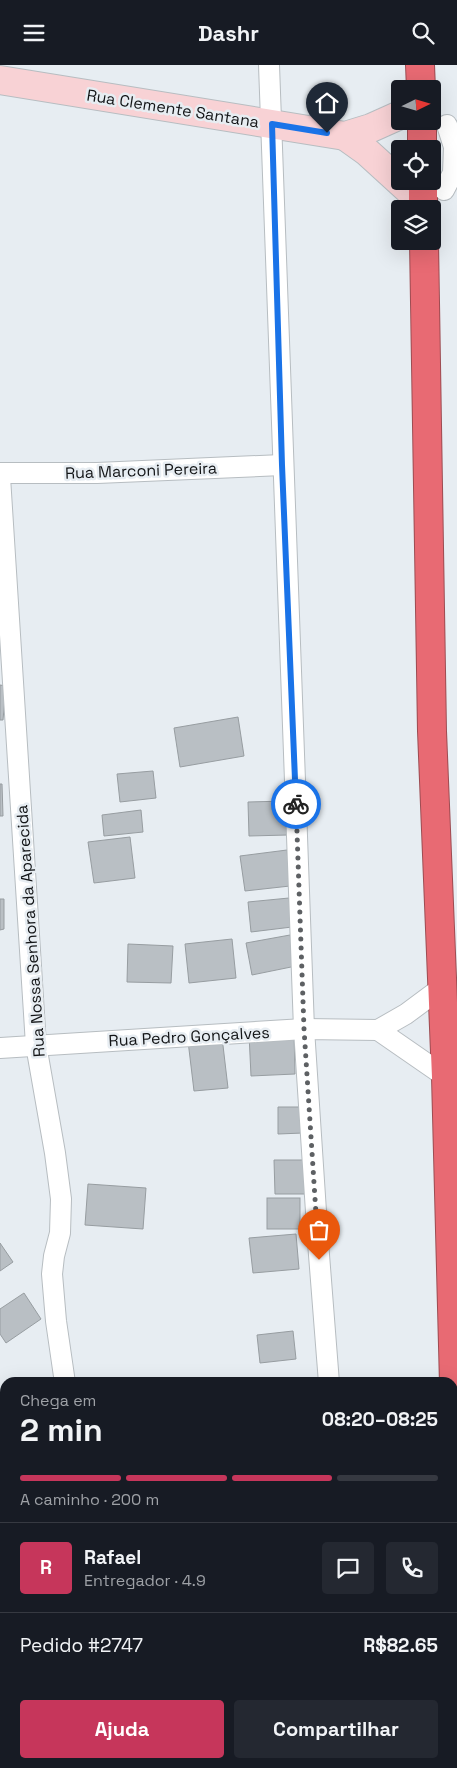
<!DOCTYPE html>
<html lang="pt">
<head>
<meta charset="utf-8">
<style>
  body { margin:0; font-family:"Space Grotesk",sans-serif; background:#242831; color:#f1f3f6; height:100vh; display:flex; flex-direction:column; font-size:19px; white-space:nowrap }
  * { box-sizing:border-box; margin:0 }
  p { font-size:16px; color:#9ea1a6 }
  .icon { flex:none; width:28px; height:28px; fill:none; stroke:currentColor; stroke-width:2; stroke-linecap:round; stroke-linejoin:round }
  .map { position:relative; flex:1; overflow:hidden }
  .sheet { position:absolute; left:0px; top:1312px; width:458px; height:391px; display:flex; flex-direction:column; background:#171b24; border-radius:15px 15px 0 0; box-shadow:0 5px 20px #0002 }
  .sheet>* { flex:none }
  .needle { width:32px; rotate:85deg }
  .controls { position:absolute; left:391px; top:15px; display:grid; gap:10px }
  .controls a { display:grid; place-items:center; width:50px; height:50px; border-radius:5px; background:#171b24; box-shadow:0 5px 20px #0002; font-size:25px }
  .pin { position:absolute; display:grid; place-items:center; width:42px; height:42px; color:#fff; margin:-51px -21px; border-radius:50% 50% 50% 0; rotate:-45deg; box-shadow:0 0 5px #0007 }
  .pin .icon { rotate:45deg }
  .courier { position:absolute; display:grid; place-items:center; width:50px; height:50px; margin:-25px; border:4px solid #1a73e8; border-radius:50%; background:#fff; color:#222; box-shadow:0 1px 6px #0007 }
  .head em { font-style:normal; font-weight:800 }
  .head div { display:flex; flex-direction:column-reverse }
  .head { display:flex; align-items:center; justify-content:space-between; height:85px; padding:0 20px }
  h1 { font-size:32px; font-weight:800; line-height:38px }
  .bar { display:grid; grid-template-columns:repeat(4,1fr); gap:8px 5px; align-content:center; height:60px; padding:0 20px }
  .bar i { height:6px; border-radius:4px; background:#363941 }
  .bar .current { background:#c6365b }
  .bar p { grid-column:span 4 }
  .line { display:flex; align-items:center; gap:12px; padding:0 20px; border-top:1px solid #363941 }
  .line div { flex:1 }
  .round { display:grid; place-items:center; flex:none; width:52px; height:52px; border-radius:5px; background:#242831 }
  .primary-button { display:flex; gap:10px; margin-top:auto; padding:10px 20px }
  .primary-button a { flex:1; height:58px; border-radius:5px; background:#c6365b; color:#fff; font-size:20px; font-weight:800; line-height:58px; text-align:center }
  .primary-button a+a { background:#242831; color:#f1f3f6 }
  header { display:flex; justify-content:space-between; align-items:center; height:65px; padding:0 20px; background:#171b24; font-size:22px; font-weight:800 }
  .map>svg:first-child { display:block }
</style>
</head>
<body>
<header><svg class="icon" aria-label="menu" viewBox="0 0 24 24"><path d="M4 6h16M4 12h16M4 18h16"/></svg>Dashr<svg class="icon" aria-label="search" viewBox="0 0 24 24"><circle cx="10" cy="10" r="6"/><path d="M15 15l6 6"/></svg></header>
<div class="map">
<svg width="457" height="1703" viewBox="0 0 457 1703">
  <rect width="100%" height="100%" fill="#e7edf2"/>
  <g fill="#b9bfc4" stroke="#979da1">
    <polygon points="0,620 6,621 3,655 0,655"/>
    <polygon points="238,652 244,691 180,702 174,663"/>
    <polygon points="153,706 156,733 120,737 117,709"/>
    <polygon points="0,719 2,719 3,751 0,751"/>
    <polygon points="286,736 288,770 249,771 248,737"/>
    <polygon points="141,745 143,767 104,771 102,750"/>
    <polygon points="130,772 135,813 94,818 88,777"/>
    <polygon points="287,785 290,821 245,826 240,791"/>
    <polygon points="289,833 292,862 251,867 248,837"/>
    <polygon points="0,834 4,834 4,864 0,865"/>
    <polygon points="290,870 296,901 252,910 246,878"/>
    <polygon points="232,874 236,913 189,918 185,879"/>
    <polygon points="128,879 173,881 171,918 127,917"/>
    <polygon points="294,967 295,1009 251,1011 249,969"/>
    <polygon points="222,972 228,1023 194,1026 188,976"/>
    <polygon points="278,1042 303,1042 303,1068 278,1069"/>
    <polygon points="274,1095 306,1095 307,1129 275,1129"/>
    <polygon points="88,1119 146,1123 143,1164 85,1160"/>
    <rect x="267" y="1133" width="33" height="31"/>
    <polygon points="296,1169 299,1204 253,1208 249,1173"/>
    <polygon points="0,1178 13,1197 0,1206"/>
    <polygon points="24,1228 41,1254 6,1278 0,1269 0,1244"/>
    <polygon points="293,1266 296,1294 260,1298 257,1270"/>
    <polygon points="194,1699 216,1699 217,1703 180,1703 180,1700"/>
    <polygon points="280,1701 316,1702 316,1703 280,1703"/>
  </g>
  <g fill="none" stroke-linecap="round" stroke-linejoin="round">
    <defs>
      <g id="street">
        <polyline points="269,0 304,964 318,1177 329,1318"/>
        <polyline points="444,125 453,108 454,82 447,60"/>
        <polyline points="0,408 97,408 282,400"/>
        <polyline points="0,412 36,980 55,1088 61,1134 60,1168 54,1191 52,1209 56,1256 65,1318"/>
        <polyline points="378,965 446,1012"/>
        <polyline points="0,983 304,964 378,965 406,949 441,923"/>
        <polyline points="0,1378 5,1387"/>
        <polyline points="39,1699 43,1703"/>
        <polyline points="13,1703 14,1699"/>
        <polyline points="134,1703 149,1699"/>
        <polyline points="349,1703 349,1699"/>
      </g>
      <g id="secondary">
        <polyline points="0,15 345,71 371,63 400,50"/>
        <polyline points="345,71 366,86 423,138"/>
      </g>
      <g id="highway">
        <polyline points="420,0 421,24"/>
        <polyline points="422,56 422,84"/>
        <polyline points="423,116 423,144"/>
        <polyline points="424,176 432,666 446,1012 457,1434"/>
      </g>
    </defs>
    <use href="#street" stroke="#b7bdc1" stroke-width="22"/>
    <use href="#secondary" stroke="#b7bdc1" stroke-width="30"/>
    <use href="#highway" stroke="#9d4c52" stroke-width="30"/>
    <use href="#street" stroke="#fff" stroke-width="20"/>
    <use href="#secondary" stroke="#f8d2d5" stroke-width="28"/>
    <use href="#highway" stroke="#e86a73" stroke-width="28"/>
  </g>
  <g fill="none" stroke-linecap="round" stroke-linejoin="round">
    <polyline stroke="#5d6063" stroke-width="5" stroke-dasharray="0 9" points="296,739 304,964 319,1195"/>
    <polyline stroke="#1a73e8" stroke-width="6" points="296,739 282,400 272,59 327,68"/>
  </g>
  <g text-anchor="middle" stroke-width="5" stroke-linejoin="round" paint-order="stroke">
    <g font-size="16" fill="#121416" stroke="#e7edf2">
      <text transform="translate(173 43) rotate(9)" y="6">Rua Clemente Santana</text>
      <text transform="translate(141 405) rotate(-2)" y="6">Rua Marconi Pereira</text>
      <text transform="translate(30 866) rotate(-94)" y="6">Rua Nossa Senhora da Aparecida</text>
      <text transform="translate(189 971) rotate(-3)" y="6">Rua Pedro Gonçalves</text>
    </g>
  </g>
</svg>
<div class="controls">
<a><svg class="needle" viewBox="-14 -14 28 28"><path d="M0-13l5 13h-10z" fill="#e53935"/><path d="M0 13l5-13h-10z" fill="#9ea1a6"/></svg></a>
<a><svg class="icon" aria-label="locate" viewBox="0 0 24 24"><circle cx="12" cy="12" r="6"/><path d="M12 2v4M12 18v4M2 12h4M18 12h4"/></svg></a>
<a><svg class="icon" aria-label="layers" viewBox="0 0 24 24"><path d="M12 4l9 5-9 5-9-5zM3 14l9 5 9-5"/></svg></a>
</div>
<div class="pin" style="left:319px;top:1195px;background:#ea580c"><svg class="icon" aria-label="bag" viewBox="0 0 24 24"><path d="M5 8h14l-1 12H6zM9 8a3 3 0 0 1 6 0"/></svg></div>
<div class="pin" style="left:327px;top:68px;background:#1f2937"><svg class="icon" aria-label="home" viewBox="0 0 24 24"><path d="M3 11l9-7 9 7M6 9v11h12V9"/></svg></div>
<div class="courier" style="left:296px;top:739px"><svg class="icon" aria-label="bike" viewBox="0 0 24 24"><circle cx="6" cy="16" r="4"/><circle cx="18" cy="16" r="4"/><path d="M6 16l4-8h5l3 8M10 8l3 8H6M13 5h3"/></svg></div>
<section class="sheet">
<div class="head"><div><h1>2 min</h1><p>Chega em</p></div><em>08:20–08:25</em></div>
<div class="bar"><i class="current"></i><i class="current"></i><i class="current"></i><i></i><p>A caminho · 200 m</p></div>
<div class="line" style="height:90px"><b class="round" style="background:#c6365b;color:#fff">R</b><div><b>Rafael</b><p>Entregador · 4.9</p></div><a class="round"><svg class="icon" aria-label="chat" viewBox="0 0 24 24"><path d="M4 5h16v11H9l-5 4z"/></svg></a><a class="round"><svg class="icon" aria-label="phone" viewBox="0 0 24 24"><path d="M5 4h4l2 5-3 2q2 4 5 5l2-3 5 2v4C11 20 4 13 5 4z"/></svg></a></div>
<div class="line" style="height:65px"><div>Pedido #2747</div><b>R$82.65</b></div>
<div class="primary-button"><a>Ajuda</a><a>Compartilhar</a></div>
</section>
</div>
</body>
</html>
